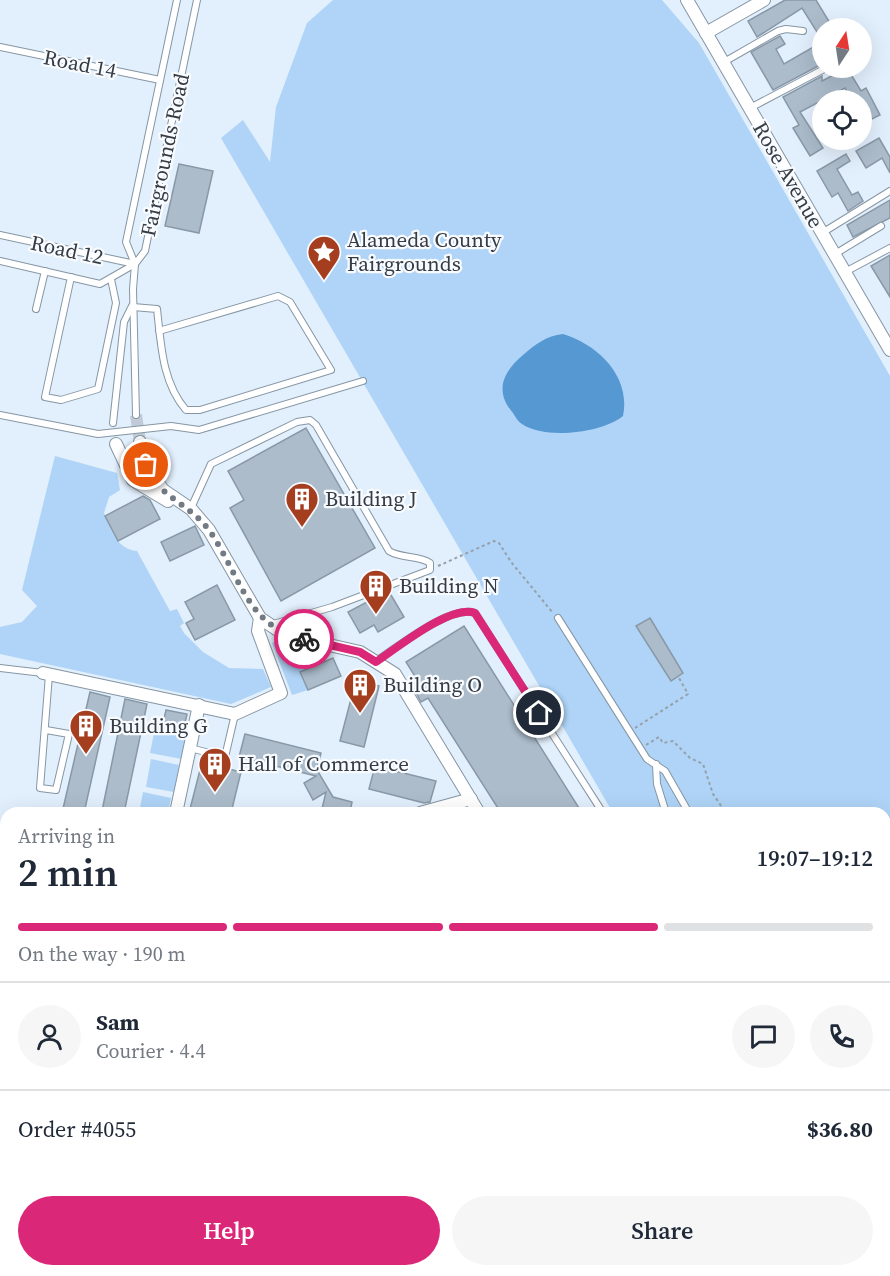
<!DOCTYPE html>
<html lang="en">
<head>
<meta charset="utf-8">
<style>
  body { margin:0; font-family:"Source Serif 4",serif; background:#f6f6f7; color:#1f2937; height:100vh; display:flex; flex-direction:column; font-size:22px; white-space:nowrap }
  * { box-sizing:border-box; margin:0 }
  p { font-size:20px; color:#747a83 }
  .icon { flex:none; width:33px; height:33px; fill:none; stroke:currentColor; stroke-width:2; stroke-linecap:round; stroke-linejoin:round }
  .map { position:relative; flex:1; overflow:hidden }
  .panel { position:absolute; left:0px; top:807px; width:891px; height:470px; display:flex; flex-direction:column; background:#fff; border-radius:18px 18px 0 0; box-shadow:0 6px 24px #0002 }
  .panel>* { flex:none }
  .needle { width:39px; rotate:12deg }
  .controls { position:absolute; left:812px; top:18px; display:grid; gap:12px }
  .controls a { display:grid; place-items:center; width:60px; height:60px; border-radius:50%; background:#fff; box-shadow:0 6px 24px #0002; font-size:30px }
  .pin { position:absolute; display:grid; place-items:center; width:51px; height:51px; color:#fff; margin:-26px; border:3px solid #fff; border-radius:50%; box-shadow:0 2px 6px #0007 }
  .courier { position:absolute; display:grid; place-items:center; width:60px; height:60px; margin:-30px; border:4px solid #db2777; border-radius:50%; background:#fff; color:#222; box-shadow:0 2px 8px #0007 }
  .headline em { font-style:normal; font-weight:600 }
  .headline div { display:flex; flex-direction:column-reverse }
  .headline { display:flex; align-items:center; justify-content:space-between; height:102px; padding:0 18px }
  h1 { font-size:39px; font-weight:600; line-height:45px }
  .bar { display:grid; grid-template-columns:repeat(4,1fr); gap:9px 6px; align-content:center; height:72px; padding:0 18px }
  .bar i { height:8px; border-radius:4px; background:#e0e1e3 }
  .bar .current { background:#db2777 }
  .bar p { grid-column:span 4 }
  .line { display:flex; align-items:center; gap:15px; padding:0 18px; border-top:2px solid #e0e1e3 }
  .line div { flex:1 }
  .round { display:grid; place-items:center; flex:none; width:63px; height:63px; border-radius:32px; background:#f6f6f7 }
  .action { display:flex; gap:12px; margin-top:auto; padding:12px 18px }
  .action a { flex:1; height:69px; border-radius:36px; background:#db2777; color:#fff; font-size:24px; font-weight:600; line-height:69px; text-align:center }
  .action a+a { background:#f6f6f7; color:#1f2937 }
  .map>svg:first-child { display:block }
</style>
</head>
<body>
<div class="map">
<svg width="890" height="1276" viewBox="0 0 890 1276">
  <rect width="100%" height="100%" fill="#e2effc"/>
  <g fill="#afd4f7">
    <polygon points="333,0 662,0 699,43 890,376 890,936 885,938 885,813 613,813 221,138 243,120 270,162 276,107 307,23"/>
    <path d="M 55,456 L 117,473 L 120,490 L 109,497 L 104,513 C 112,530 116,549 137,551 L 170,611 L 177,609 L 184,623 L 180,626 L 184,633 L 203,652 L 229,668 L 263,669 L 271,687 L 231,704 L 0,654 L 0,627 L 22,622 L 37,606 L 22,590 Z"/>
    <polygon points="280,639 291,644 304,670 300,672 308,690 292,695 272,643"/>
    <polygon points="156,723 187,728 182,759 150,753"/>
    <polygon points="151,759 179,765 174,792 146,787"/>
    <polygon points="143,792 171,798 168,813 139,813"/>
    <polygon points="0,1171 6,1172 6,1270 164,1271 163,1276 0,1276"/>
  </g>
  <path fill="#5698d2" d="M 563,334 C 599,345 631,377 623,416 C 602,433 545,440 522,424 C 518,422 515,416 513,413 C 494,391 503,372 523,355 C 536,344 546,336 563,334 Z"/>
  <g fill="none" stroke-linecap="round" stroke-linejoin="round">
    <g stroke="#5698d2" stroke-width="3">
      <polyline points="0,1159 6,1161"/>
      <polyline points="181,1276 182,1270"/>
    </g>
  </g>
  <g fill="#acbccb" stroke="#8998a7" stroke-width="1.5">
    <polygon points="785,0 816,0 833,28 822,28 822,40 802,8 757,37 748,21"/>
    <polygon points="780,36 785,44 776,49 784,64 822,42 822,64 773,90 751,52"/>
    <polygon points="847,68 861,91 866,88 880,115 864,123 861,117 861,100 852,100 845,88 800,112 823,148 810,156 793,128 799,125 783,97 822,76 822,81"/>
    <polygon points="879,138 890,157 890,173 882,158 866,168 856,151"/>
    <polygon points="846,154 850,161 837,169 852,195 858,192 863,201 848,211 838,193 832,197 817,171"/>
    <polygon points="179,164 213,171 199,233 165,226"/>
    <polygon points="890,200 890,218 853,237 847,225"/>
    <polygon points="890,255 890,297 871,266"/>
    <polygon points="306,428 375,548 281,601 230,508 244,500 228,471"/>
    <polygon points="143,496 150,500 160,519 118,541 105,516"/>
    <polygon points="195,526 204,545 170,561 161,542"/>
    <polygon points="217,585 235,620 195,640 186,623 194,619 185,602"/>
    <polygon points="391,595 404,617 378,632 374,625 360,633 348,612 367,602 370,607"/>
    <polygon points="650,618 683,673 671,681 636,626"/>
    <polygon points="464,626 579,808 571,813 501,813 428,698 421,702 412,685 418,681 406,662"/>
    <polygon points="333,658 341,676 308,690 300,672"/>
    <polygon points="356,680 379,686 364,747 340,741"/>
    <polygon points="90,692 110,697 84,813 62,813"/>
    <polygon points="125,699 147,704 124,813 115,813 102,811"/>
    <polygon points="166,710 187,714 184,728 163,723"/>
    <polygon points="245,734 321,753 317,770 333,797 352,802 350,813 321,813 326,792 313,800 304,783 316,776 239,757"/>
    <polygon points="202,762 241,772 231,813 189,813"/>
    <polygon points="375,766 436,781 430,802 424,803 369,789"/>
  </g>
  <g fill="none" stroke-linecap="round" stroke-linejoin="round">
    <polyline stroke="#c0cbd7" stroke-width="12" stroke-dasharray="12 6" stroke-linecap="butt" points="136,415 140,442"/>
    <defs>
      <g id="lane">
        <polyline points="0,47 160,80"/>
        <polyline points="724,62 778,31 786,29 803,31"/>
        <polyline points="750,108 826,68"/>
        <polyline points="822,233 890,191"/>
        <polyline points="0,235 135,264"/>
        <polyline points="835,254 881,226"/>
        <polyline points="0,261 100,284 135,264"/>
        <polyline points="135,264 126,242 177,0"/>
        <polyline points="845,272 890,248"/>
        <polyline points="71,277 45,397 61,400 98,389 116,303 111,279"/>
        <path d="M 133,307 L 157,309 C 161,344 162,382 186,410 L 200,410 L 331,370 L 290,302 L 278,296 L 159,331"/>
        <polyline points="36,309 45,271"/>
        <polyline points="0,415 98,434 171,426 199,430 363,381"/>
        <polyline points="136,415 133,289 135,264 145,251 197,0"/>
        <polyline points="113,423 124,322 132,306"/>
        <path d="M 191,508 L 211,464 L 297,422 L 310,420 L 316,425 L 389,551 C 402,559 419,555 430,563 L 430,570 L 332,607 L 270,625"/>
        <polyline points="558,618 647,759 665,771 689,813"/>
        <path d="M 376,661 C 398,647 451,604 475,613 L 603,813"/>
        <polyline points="0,668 43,673"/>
        <polyline points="46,730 69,734 56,790 40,788 49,675"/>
        <polyline points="190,748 225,757 235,714"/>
        <polyline points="656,764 657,784 666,813"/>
        <polyline points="885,900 890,898"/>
        <polyline points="0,935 6,938"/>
        <polyline points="0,1080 6,1082"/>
        <polyline points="502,1276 506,1270"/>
        <polyline points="543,1276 549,1270"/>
        <polyline points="816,1276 820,1270"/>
      </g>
      <g id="street">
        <polyline points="687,0 890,350"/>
        <polyline points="706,33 764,0"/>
        <polyline points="140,442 145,465 163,490 191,509 209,530 260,618 285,635 360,652 395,674 479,813"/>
        <polyline points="116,444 133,480 168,501"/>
        <polyline points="43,673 235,714 281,693 258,631 260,618"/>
        <polyline points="176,813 199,705"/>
        <polyline points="420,813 471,799"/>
        <polyline points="0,897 6,897"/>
        <polyline points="885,991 890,987"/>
        <polyline points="885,1257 890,1249"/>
        <polyline points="872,1276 876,1270"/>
      </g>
      <g id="secondary">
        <polyline points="0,1114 6,1116"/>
        <polyline points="0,1145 6,1146"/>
        <polyline points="358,1270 366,1276"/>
        <polyline points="399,1270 406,1276"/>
      </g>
    </defs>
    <use href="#lane" stroke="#8696a4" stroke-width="8"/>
    <use href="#street" stroke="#8696a4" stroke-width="14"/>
    <use href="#secondary" stroke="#8696a4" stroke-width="20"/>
    <g stroke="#96a0aa" stroke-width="2" stroke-dasharray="3 3" stroke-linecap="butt">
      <polyline points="438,566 494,541 499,543 511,562 553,613"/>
      <polyline points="635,728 688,694 679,678"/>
      <polyline points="646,745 659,737 663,743 673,741 690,758 703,764 713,794 726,813"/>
    </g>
    <use href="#lane" stroke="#fff" stroke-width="6"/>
    <use href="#street" stroke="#fff" stroke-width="12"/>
    <use href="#secondary" stroke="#cce0f1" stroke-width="18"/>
    <defs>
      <g id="rail">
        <polyline points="885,1091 890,1086"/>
        <polyline points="698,1276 704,1270"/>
      </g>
    </defs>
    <use href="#rail" stroke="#69717a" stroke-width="5"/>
    <use href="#rail" stroke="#f8fbff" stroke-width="3" stroke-dasharray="9" stroke-linecap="butt"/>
  </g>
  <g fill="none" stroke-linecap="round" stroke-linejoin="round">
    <path stroke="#727b84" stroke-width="6" stroke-dasharray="0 10.8" d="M 146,465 C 151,473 157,485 164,491 C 180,505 196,513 209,530 C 240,574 246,627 304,639"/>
    <path stroke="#db2777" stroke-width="8" d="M 304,639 L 360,652 L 376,662 C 397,648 451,604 475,613 L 539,713"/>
  </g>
  <defs>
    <symbol id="sight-pin" viewBox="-11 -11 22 30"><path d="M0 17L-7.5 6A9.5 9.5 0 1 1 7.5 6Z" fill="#a53e1f" stroke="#f8fbff"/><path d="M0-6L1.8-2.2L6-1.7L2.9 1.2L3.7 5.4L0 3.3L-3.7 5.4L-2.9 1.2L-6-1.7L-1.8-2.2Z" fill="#fff"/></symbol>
    <symbol id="building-pin" viewBox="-11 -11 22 30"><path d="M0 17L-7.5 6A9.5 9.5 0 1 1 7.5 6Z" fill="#a53e1f" stroke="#f8fbff"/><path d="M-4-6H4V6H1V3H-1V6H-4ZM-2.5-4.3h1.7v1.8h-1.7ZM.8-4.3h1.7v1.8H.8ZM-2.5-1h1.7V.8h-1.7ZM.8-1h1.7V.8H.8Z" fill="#fff"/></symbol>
  </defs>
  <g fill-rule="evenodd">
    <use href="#sight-pin" x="305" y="233" width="38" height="52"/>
    <use href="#building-pin" x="283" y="480" width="38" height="52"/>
    <use href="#building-pin" x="357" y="567" width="38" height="52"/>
    <use href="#building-pin" x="341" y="666" width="38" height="52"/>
    <use href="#building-pin" x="67" y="707" width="38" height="52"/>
    <use href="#building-pin" x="196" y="745" width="38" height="52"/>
  </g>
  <g text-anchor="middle" stroke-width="4.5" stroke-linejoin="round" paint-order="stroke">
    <g font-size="21" fill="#363c43" stroke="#f8fbff">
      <text transform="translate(80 64) rotate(11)" y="7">Road 14</text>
      <text transform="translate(165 155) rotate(-78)" y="7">Fairgrounds Road</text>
      <text transform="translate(788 175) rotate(60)" y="7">Rose Avenue</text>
      <text transform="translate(67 250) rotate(12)" y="7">Road 12</text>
    </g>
    <g font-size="21" fill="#363c43" stroke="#f8fbff" text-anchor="start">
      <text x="347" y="247">Alameda County<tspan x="347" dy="24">Fairgrounds</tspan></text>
      <text x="325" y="506">Building J</text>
      <text x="399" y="593">Building N</text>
      <text x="383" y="692">Building O</text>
      <text x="109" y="733">Building G</text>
      <text x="238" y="771">Hall of Commerce</text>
    </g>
  </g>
</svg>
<div class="controls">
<a><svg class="needle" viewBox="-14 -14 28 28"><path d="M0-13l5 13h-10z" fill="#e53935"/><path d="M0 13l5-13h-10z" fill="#747a83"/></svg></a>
<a><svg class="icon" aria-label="locate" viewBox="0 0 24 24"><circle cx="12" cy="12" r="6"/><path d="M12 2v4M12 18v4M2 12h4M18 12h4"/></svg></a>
</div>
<div class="pin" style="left:146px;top:465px;background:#ea580c"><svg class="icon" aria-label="bag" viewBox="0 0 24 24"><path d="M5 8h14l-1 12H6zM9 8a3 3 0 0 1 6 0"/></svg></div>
<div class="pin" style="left:539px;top:713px;background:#1f2937"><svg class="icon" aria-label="home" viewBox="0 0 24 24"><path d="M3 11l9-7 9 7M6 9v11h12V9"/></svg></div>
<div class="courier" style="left:304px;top:639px"><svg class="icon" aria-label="bike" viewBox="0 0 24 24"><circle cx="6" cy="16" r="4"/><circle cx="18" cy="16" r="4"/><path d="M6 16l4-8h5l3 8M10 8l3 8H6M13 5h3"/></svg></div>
<section class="panel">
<div class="headline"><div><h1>2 min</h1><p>Arriving in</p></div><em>19:07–19:12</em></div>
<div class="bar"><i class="current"></i><i class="current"></i><i class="current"></i><i></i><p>On the way · 190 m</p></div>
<div class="line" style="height:108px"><a class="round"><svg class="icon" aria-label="person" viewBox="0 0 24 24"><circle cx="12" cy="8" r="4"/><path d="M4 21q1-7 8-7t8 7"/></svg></a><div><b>Sam</b><p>Courier · 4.4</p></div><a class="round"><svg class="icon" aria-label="chat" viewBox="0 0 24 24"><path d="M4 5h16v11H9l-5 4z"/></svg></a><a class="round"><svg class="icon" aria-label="phone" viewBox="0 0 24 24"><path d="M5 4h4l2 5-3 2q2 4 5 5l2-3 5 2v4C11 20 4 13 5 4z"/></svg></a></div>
<div class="line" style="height:78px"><div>Order #4055</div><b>$36.80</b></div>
<div class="action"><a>Help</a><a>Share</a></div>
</section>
</div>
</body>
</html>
